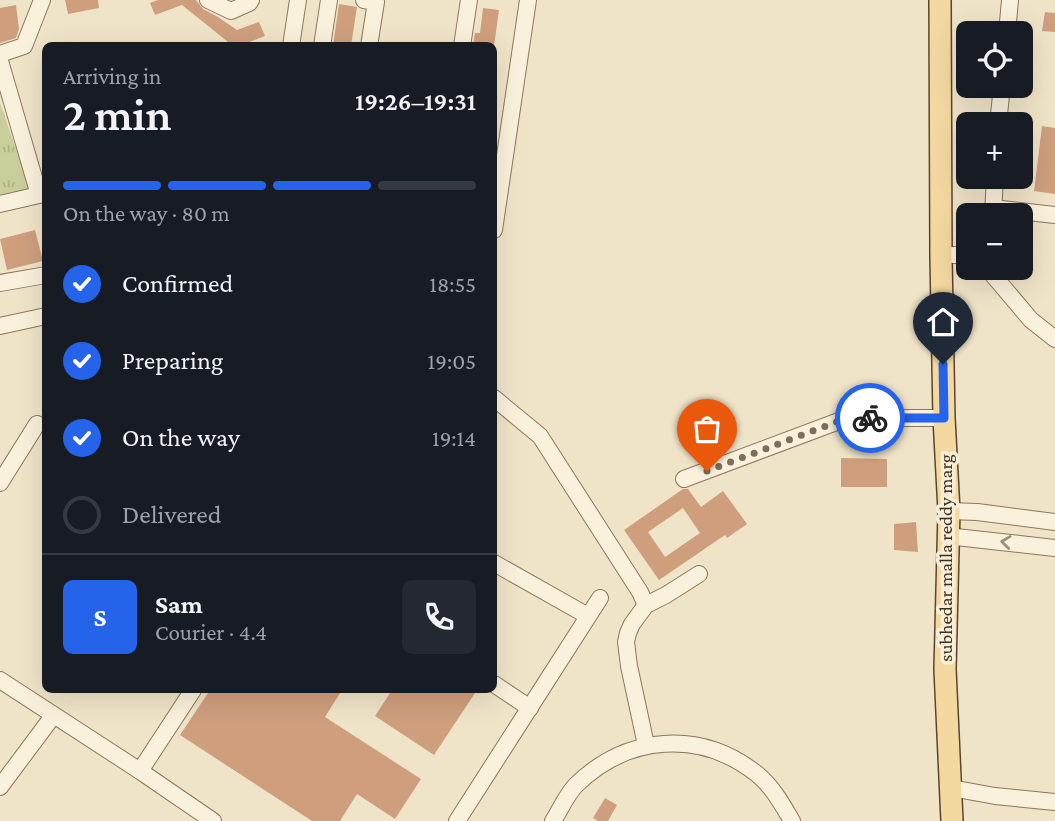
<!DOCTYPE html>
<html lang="en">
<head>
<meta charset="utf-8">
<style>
  body { margin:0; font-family:"Crimson Pro",serif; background:#242831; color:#f1f3f6; height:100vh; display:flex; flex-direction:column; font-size:26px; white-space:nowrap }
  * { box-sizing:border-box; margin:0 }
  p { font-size:23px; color:#9ea1a6 }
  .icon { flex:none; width:38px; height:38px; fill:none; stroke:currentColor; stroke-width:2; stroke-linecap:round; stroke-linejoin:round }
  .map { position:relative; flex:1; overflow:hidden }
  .drawer { position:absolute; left:42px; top:42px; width:455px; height:651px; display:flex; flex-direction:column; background:#171b24; border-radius:10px; box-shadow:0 7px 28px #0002 }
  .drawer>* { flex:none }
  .fabs { position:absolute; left:956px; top:21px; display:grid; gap:14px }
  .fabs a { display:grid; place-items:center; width:77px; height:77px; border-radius:10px; background:#171b24; box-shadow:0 7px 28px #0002; font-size:35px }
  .pin { position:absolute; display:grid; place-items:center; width:60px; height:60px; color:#fff; margin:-72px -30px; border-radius:50% 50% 50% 0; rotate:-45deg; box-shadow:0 0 7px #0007 }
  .pin .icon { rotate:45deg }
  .courier { position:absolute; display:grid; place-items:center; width:70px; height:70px; margin:-35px; border:5px solid #2563eb; border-radius:50%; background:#fff; color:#222; box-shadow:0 2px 9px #0007 }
  .headline em { font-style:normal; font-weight:600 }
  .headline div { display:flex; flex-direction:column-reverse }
  .headline { display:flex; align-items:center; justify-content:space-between; height:119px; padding:0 21px }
  h1 { font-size:46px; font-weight:600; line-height:52px }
  .bar { display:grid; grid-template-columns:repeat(4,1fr); gap:10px 7px; align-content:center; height:84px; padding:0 21px }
  .bar i { height:9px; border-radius:5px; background:#363941 }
  .bar .current { background:#2563eb }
  .bar p { grid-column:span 4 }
  .line { display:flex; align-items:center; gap:18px; padding:0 21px; border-top:2px solid #363941 }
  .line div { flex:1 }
  .round { display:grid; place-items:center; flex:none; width:74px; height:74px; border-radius:10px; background:#242831 }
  ol { padding:0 21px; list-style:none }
  li { display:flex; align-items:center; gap:21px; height:77px }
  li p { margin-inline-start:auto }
  li .icon { padding:7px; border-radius:50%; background:#2563eb; color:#fff; stroke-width:4 }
  li:last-child { color:#9ea1a6 }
  li i { width:38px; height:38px; border:4px solid #363941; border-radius:50% }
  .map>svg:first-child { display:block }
</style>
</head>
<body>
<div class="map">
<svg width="1055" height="821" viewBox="0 0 1055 821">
  <defs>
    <pattern id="grass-tufts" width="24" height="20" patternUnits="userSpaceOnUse" patternTransform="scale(1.75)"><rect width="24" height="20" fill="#c9cf9b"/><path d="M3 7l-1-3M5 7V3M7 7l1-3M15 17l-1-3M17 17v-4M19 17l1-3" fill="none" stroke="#aeb285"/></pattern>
  </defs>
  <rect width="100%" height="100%" fill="#f0e4c8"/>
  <polygon fill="url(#grass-tufts)" points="0,103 30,189 0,196"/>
  <g fill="#cf9f7d" fill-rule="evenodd">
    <polygon points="65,0 98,0 99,8 68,14"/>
    <polygon points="158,0 196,0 203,9 218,17 237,30 259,22 265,36 244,44 244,46 228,46 228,42 182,5 155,15 150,3"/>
    <polygon points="339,4 357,7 351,46 333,46"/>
    <polygon points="16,5 19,29 16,38 0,43 0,8"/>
    <polygon points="483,8 499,10 494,46 473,46 475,33 480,33"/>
    <polygon points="1045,12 1055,13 1055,32 1042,31"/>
    <polygon points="1042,126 1055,128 1055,194 1034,191"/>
    <polygon points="35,230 43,261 7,270 0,239"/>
    <polygon points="841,458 887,459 887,487 841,487"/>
    <path d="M 683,489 L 688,489 L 701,507 L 723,491 L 747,524 L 727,538 L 725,535 L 659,580 L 624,530 ZM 683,508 L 700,533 L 665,557 L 648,532 Z"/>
    <polygon points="916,522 918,552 894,550 894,524"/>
    <polygon points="210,690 342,690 325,717 421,779 395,819 357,794 340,821 312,821 180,735"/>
    <polygon points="392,690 477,690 434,755 375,716"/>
    <polygon points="605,798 617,805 608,821 598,821 593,818"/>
  </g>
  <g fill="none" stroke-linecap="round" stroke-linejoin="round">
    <defs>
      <g id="minor">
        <polyline points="208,0 231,11 249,3 251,0"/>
        <polyline points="364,0 376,2 369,46"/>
        <polyline points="1007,33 1010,0"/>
        <polyline points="291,46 298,0"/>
        <polyline points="322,46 329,0"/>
        <polyline points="462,46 469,0"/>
        <polyline points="0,54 24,46 42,0"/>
        <polyline points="0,61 39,195 0,204"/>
        <polyline points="998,124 1002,86"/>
        <polyline points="993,208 1055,215"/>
        <polyline points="993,215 995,177"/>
        <polyline points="494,230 528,0"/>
        <polyline points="953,255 968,255"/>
        <polyline points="987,268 1031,320 1055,339"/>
        <polyline points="0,283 46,275"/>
        <polyline points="0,326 46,316"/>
        <polyline points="494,398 540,436 640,592 646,605"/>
        <polyline points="684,479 847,418 944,418"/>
        <polyline points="0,483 37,424"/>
        <polyline points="949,511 977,512 1055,522"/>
        <polyline points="947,536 1055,548"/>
        <polyline points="494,563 588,616"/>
        <polyline points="0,680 140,771 213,821"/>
        <polyline points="494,684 530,708"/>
        <polyline points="646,745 629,666 626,642 628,633 632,624 646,605 666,595 699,574"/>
        <polyline points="140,771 193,690"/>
        <polyline points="0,787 53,716"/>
        <polyline points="951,788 995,796 1055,802"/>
        <polyline points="457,821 600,598"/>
        <path d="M 553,821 C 560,810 567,794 576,785 C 627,735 700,729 757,774 C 772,786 782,804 792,821"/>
      </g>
      <polyline id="major" points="940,0 941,257 944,418 949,511 945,669 952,821"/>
    </defs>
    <use href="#minor" stroke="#8d765c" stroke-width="18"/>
    <use href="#major" stroke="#5b4430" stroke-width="24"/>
    <use href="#minor" stroke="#faf1dc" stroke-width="16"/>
    <use href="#major" stroke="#f3d9a0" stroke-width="21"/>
  </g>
  <defs><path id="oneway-chevron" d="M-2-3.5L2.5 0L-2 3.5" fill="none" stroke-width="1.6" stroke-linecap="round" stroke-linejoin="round" transform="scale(1.75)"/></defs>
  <use stroke="#9c907e" href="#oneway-chevron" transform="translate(1006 542) rotate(-173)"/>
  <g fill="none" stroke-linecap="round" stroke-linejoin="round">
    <polyline stroke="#7c6e5b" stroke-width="7" stroke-dasharray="0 12.6" points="707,471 847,418 870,418"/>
    <polyline stroke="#2563eb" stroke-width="9" points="870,418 944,418 943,364"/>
  </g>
  <g text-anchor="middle" stroke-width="7" stroke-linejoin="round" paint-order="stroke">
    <g font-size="19" fill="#3d2e20" stroke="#f7eed8">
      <text transform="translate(945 558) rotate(-90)" y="7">subhedar malla reddy marg</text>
    </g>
  </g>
</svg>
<div class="fabs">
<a><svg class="icon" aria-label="locate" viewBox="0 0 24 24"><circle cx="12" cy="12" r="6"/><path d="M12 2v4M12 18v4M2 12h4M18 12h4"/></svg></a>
<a>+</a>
<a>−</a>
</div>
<div class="pin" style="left:707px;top:471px;background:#ea580c"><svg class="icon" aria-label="bag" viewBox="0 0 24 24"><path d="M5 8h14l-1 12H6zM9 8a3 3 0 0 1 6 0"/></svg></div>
<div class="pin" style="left:943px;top:364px;background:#1f2937"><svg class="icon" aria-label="home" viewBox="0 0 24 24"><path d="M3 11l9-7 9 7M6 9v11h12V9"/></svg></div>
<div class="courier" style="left:870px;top:418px"><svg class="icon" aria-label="bike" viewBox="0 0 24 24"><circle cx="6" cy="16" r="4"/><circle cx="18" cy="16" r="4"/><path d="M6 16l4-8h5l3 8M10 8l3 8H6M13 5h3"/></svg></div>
<section class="drawer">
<div class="headline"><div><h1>2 min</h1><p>Arriving in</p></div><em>19:26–19:31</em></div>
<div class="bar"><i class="current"></i><i class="current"></i><i class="current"></i><i></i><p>On the way · 80 m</p></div>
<ol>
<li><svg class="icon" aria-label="check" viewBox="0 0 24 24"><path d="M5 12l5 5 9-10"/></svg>Confirmed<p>18:55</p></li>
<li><svg class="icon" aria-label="check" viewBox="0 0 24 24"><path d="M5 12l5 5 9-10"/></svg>Preparing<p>19:05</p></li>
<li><svg class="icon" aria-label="check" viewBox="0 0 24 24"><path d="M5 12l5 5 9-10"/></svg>On the way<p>19:14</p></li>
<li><i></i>Delivered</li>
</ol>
<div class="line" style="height:126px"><b class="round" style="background:#2563eb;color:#fff">S</b><div><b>Sam</b><p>Courier · 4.4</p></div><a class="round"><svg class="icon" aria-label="phone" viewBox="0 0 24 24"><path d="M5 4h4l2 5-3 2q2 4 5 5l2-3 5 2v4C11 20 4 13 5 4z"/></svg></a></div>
</section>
</div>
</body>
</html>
